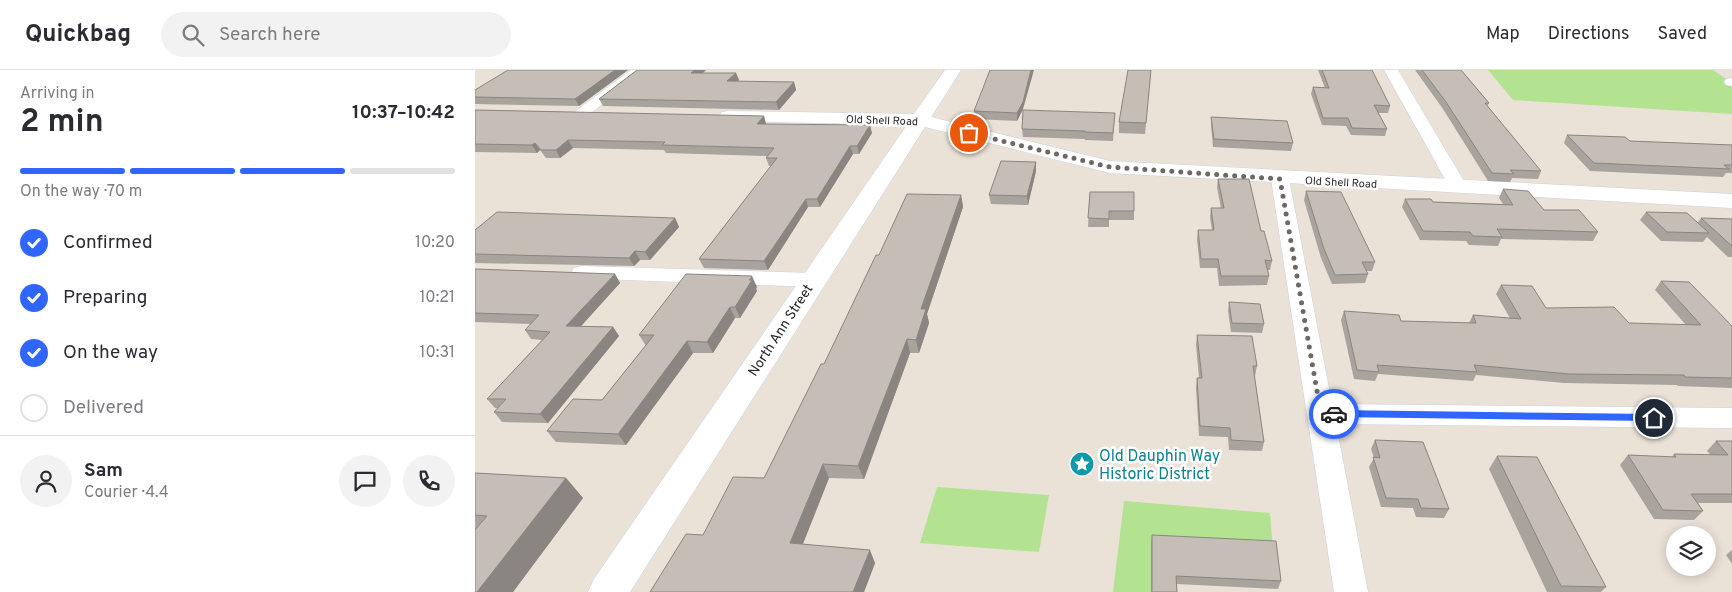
<!DOCTYPE html>
<html lang="en">
<head>
<meta charset="utf-8">
<style>
  body { margin:0; font-family:Overpass,sans-serif; background:#f2f2f3; color:#2b2b33; height:100vh; display:flex; flex-direction:column; font-size:19px; white-space:nowrap }
  * { box-sizing:border-box; margin:0 }
  p { font-size:16px; color:#7c7c81 }
  .icon { flex:none; width:28px; height:28px; fill:none; stroke:currentColor; stroke-width:2; stroke-linecap:round; stroke-linejoin:round }
  .map { position:relative; flex:1; overflow:hidden }
  .side { display:flex; flex-direction:column; background:#fff; width:475px }
  .side>* { flex:none }
  .tools { position:absolute; left:1191px; top:456px; display:grid; gap:10px }
  .tools a { display:grid; place-items:center; width:50px; height:50px; border-radius:50%; background:#fff; box-shadow:0 2px 12px #0003; font-size:25px }
  .pin { position:absolute; display:grid; place-items:center; width:42px; height:42px; color:#fff; margin:-21px; border:2px solid #fff; border-radius:50%; box-shadow:0 1px 5px #0007 }
  .courier { position:absolute; display:grid; place-items:center; width:50px; height:50px; margin:-25px; border:4px solid #3065fe; border-radius:50%; background:#fff; color:#222; box-shadow:0 1px 6px #0007 }
  .headline em { font-style:normal; font-weight:700 }
  .headline div { display:flex; flex-direction:column-reverse }
  .headline { display:flex; align-items:center; justify-content:space-between; height:85px; padding:0 20px }
  h1 { font-size:32px; font-weight:700; line-height:38px }
  .bar { display:grid; grid-template-columns:repeat(4,1fr); gap:8px 5px; align-content:center; height:60px; padding:0 20px }
  .bar i { height:6px; border-radius:4px; background:#e1e1e2 }
  .bar .current { background:#3065fe }
  .bar p { grid-column:span 4 }
  .line { display:flex; align-items:center; gap:12px; padding:0 20px; border-top:1px solid #e1e1e2 }
  .line div { flex:1 }
  .round { display:grid; place-items:center; flex:none; width:52px; height:52px; border-radius:26px; background:#f2f2f3 }
  ol { padding:0 20px; list-style:none }
  li { display:flex; align-items:center; gap:15px; height:55px }
  li p { margin-inline-start:auto }
  li .icon { padding:5px; border-radius:50%; background:#3065fe; color:#fff; stroke-width:4 }
  li:last-child { color:#7c7c81 }
  li i { width:28px; height:28px; border:2px solid #e1e1e2; border-radius:50% }
  header { display:flex; align-items:center; gap:30px; box-sizing:border-box; height:70px; padding:0 25px; background:#fff; border-bottom:1px solid #e1e1e2 }
  header strong { font-size:24px }
  nav { display:flex; gap:28px; margin-inline-start:auto; font-size:18px }
  .search { width:350px; height:45px; background:#f2f2f3; display:flex; align-items:center; gap:12px; box-sizing:border-box; padding:0 18px; border-radius:28px; color:#7c7c81; font-size:19px }
  main { display:flex; flex:1; min-height:0 }
  .map>svg:first-child { display:block }
</style>
</head>
<body>
<header>
<strong>Quickbag</strong>
<div class="search"><svg class="icon" aria-label="search" viewBox="0 0 24 24"><circle cx="10" cy="10" r="6"/><path d="M15 15l6 6"/></svg>Search here</div>
<nav><a>Map</a><a>Directions</a><a>Saved</a></nav>
</header>
<main>
<section class="side">
<div class="headline"><div><h1>2 min</h1><p>Arriving in</p></div><em>10:37–10:42</em></div>
<div class="bar"><i class="current"></i><i class="current"></i><i class="current"></i><i></i><p>On the way · 70 m</p></div>
<ol>
<li><svg class="icon" aria-label="check" viewBox="0 0 24 24"><path d="M5 12l5 5 9-10"/></svg>Confirmed<p>10:20</p></li>
<li><svg class="icon" aria-label="check" viewBox="0 0 24 24"><path d="M5 12l5 5 9-10"/></svg>Preparing<p>10:21</p></li>
<li><svg class="icon" aria-label="check" viewBox="0 0 24 24"><path d="M5 12l5 5 9-10"/></svg>On the way<p>10:31</p></li>
<li><i></i>Delivered</li>
</ol>
<div class="line" style="height:90px"><a class="round"><svg class="icon" aria-label="person" viewBox="0 0 24 24"><circle cx="12" cy="8" r="4"/><path d="M4 21q1-7 8-7t8 7"/></svg></a><div><b>Sam</b><p>Courier · 4.4</p></div><a class="round"><svg class="icon" aria-label="chat" viewBox="0 0 24 24"><path d="M4 5h16v11H9l-5 4z"/></svg></a><a class="round"><svg class="icon" aria-label="phone" viewBox="0 0 24 24"><path d="M5 4h4l2 5-3 2q2 4 5 5l2-3 5 2v4C11 20 4 13 5 4z"/></svg></a></div>
</section>
<div class="map">
<svg width="1257" height="522" viewBox="0 0 1257 522">
  <rect width="100%" height="100%" fill="#eae1d7"/>
  <g fill="#b3e391">
    <polygon points="1013,0 1238,0 1257,13 1257,44 1038,30"/>
    <polygon points="462,417 574,425 564,482 445,473"/>
    <polygon points="649,431 795,443 798,480 676,474 676,522 638,522"/>
  </g>
  <g fill="none" stroke-linecap="round" stroke-linejoin="round">
    <defs>
      <g id="minor">
        <polygon points="156,0 172,0 112,46 102,46 99,43 102,40"/>
        <polygon points="909,0 923,0 993,118 990,122 978,122 975,118"/>
        <polygon points="1257,8 1257,16 1251,15 1249,12 1251,9"/>
        <polygon points="805,104 811,105 814,109 857,334 1257,338 1257,358 861,354 893,522 859,522 796,109 799,105"/>
        <polygon points="107,196 338,203 346,205 349,210 346,215 338,217 99,208 96,203 99,198"/>
      </g>
      <polygon id="tertiary" points="470,0 486,0 456,47 635,91 1257,124 1257,138 635,103 450,57 155,522 113,522 119,509 432,55 253,51 247,50 244,46 247,42 253,41 439,44"/>
    </defs>
    <use href="#minor" stroke="#ccd2e1" stroke-width="1"/>
    <use href="#tertiary" stroke="#ccd2e1" stroke-width="1"/>
    <use href="#minor" fill="#fff" fill-rule="evenodd"/>
    <use href="#tertiary" fill="#fff" fill-rule="evenodd"/>
  </g>
  <g fill="#a9a39d">
    <polygon points="153,0 104,36 0,34 0,20"/>
    <polygon points="162,0 231,0 228,3 261,3 264,10 262,12 319,12 321,20 304,40 128,36 124,29"/>
    <polygon points="676,0 670,64 644,63 644,52"/>
    <polygon points="843,0 897,0 915,36 913,43 903,43 912,59 910,66 876,65 871,56 847,55 836,24 838,17 850,18"/>
    <polygon points="940,0 986,0 1014,33 1012,36 1066,101 1063,109 1037,108 1035,112 1013,111 968,39"/>
    <polygon points="548,39 542,51 500,49 499,41"/>
    <polygon points="0,40 289,46 291,54 397,63 384,84 378,84 345,137 333,137 293,200 229,198 224,189 296,96 294,96 291,88 292,86 191,83 189,80 98,78 85,88 71,88 65,80 62,83 0,82"/>
    <polygon points="640,43 638,71 610,70 610,69 548,67 547,59"/>
    <polygon points="736,47 818,73 816,81 738,77 736,55"/>
    <polygon points="1092,65 1155,71 1257,75 1257,103 1251,103 1248,107 1115,101 1089,73"/>
    <polygon points="561,92 561,101 553,135 516,134 514,125"/>
    <polygon points="743,109 786,161 797,191 795,200 793,200 794,206 792,215 744,216 742,198 725,198 722,169 723,160 737,160 735,147 736,138 746,138 742,117"/>
    <polygon points="1028,119 1069,140 1123,162 1118,171 1026,169 1023,176 994,175 991,171 945,170 927,137 930,129 958,132 1028,134 1024,128"/>
    <polygon points="831,121 900,192 897,201 891,201 893,204 890,213 857,214 846,188 829,130"/>
    <polygon points="615,122 659,141 659,150 634,150 634,157 613,157"/>
    <polygon points="486,125 488,137 452,244 454,253 444,283 435,283 389,409 354,408 328,474 400,493 389,522 175,522 228,465 289,408 349,294 404,185"/>
    <polygon points="1171,142 1223,152 1226,148 1257,149 1257,187 1253,187 1232,167 1228,172 1186,171 1165,150"/>
    <polygon points="200,148 204,157 175,190 165,190 159,196 0,193 0,160"/>
    <polygon points="0,199 140,204 145,213 106,256 138,257 144,266 73,353 27,352 19,342 23,338 20,338 12,329 67,270 56,269 50,260 56,254 0,252"/>
    <polygon points="1186,211 1257,256 1257,318 1203,316 1202,315 1089,313 1001,305 998,311 903,304 900,311 879,309 866,250 869,241 926,251 994,253 998,245 1035,248 1021,224 1026,215 1071,238 1154,253 1211,255 1180,220"/>
    <polygon points="282,217 281,219 282,221 265,248 260,248 238,283 218,283 151,375 81,372 72,361 127,330 171,276 164,265"/>
    <polygon points="754,232 789,254 787,263 756,262 753,241"/>
    <polygon points="722,265 782,296 780,306 779,306 789,372 787,381 754,380 753,367 724,366 721,318 722,308 724,308 721,275"/>
    <polygon points="900,370 974,439 969,448 941,447 938,438 906,437 894,397 899,388 896,379"/>
    <polygon points="1241,371 1257,371 1257,433 1223,433 1228,441 1219,450 1179,449 1145,395 1153,385 1197,387 1199,384 1236,385 1232,381"/>
    <polygon points="1022,386 1131,517 1126,522 1072,522 1014,399"/>
    <polygon points="0,403 91,408 108,428 38,522 0,522"/>
    <polygon points="677,465 806,511 803,519 702,514 702,522 676,522 676,474"/>
    <polygon points="1257,480 1257,494 1251,485"/>
  </g>
  <g fill="#8a8580">
    <polygon points="140,0 153,0 104,36 100,29"/>
    <polygon points="220,0 231,0 219,10 216,3"/>
    <polygon points="556,0 559,0 548,39 542,51 542,43"/>
    <polygon points="261,3 264,10 255,19 252,11"/>
    <polygon points="319,12 321,20 304,40 301,32"/>
    <polygon points="289,46 291,54 282,54"/>
    <polygon points="395,55 397,63 384,84 382,76"/>
    <polygon points="93,70 98,78 85,88 81,80"/>
    <polygon points="60,73 65,80 62,83 57,75"/>
    <polygon points="375,76 378,84 345,137 342,129"/>
    <polygon points="561,92 561,101 553,135 552,126"/>
    <polygon points="486,125 488,137 452,244 454,253 444,283 441,270 446,239"/>
    <polygon points="331,129 333,137 293,200 289,191"/>
    <polygon points="200,148 204,157 175,190 170,182"/>
    <polygon points="160,181 165,190 159,196 154,188"/>
    <polygon points="140,204 145,213 98,265 91,256"/>
    <polygon points="277,206 282,217 281,219 282,221 265,248 260,237"/>
    <polygon points="255,237 260,248 238,283 232,272"/>
    <polygon points="138,257 144,266 73,353 65,344"/>
    <polygon points="432,269 435,283 389,409 383,396"/>
    <polygon points="212,271 218,283 151,375 143,364"/>
    <polygon points="348,394 354,408 323,486 315,473"/>
    <polygon points="91,408 108,428 38,522 2,522"/>
    <polygon points="395,480 400,493 389,522 378,522"/>
  </g>
  <g fill="#c5beb7" stroke="#8a8580">
    <polygon points="33,0 140,0 100,29 0,27 0,20"/>
    <polygon points="162,0 220,0 216,3 261,3 252,11 319,12 301,32 124,29"/>
    <polygon points="515,0 556,0 548,32 542,43 499,41"/>
    <polygon points="653,0 676,0 671,53 644,52"/>
    <polygon points="847,0 897,0 915,36 899,35 912,59 877,58 873,48 848,48 838,17 854,18"/>
    <polygon points="947,0 986,0 1014,33 1010,33 1066,101 1035,100 1039,104 1017,103 971,32"/>
    <polygon points="0,40 289,46 282,54 395,55 382,76 375,76 342,129 331,129 289,191 224,189 302,88 291,88 299,78 187,75 190,72 93,70 81,80 66,80 60,73 57,75 0,74"/>
    <polygon points="548,40 640,43 638,63 610,62 610,61 547,59"/>
    <polygon points="736,47 812,51 818,73 739,69"/>
    <polygon points="1092,65 1150,67 1155,71 1257,75 1257,95 1249,95 1254,99 1119,93"/>
    <polygon points="526,91 561,92 552,126 514,125"/>
    <polygon points="743,109 774,109 786,161 789,161 797,191 790,190 794,206 746,206 743,189 726,189 723,160 739,160 736,138 749,138"/>
    <polygon points="1028,119 1053,121 1069,140 1104,140 1123,162 1022,159 1027,167 998,166 995,162 948,161 930,129 956,129 958,132 1038,135"/>
    <polygon points="831,121 866,122 900,192 887,192 893,204 860,205 849,179"/>
    <polygon points="615,122 659,122 659,141 634,141 634,149 613,148"/>
    <polygon points="432,124 486,125 446,239 451,239 441,270 432,269 383,396 348,394 315,473 395,480 378,522 175,522 211,464 228,465 258,407 289,408 346,294 349,294 401,185 404,185"/>
    <polygon points="22,142 200,148 170,182 160,181 154,188 0,184 0,160"/>
    <polygon points="1171,142 1212,143 1234,163 1192,162"/>
    <polygon points="1226,148 1257,149 1257,176"/>
    <polygon points="0,199 140,204 91,256 138,257 65,344 19,342 31,329 12,329 75,262 50,260 64,245 0,243"/>
    <polygon points="211,204 277,206 274,210 277,210 260,237 255,237 232,272 212,271 143,364 72,361 98,329 127,330 179,265 164,265"/>
    <polygon points="1186,211 1214,212 1257,256 1257,308 1210,307 1209,305 1094,304 999,295 1002,302 902,295 904,302 882,300 869,241 924,245 926,251 1001,253 998,245 1046,249 1026,215 1057,216 1071,238 1139,237 1154,253 1226,255"/>
    <polygon points="754,232 785,234 789,254 757,253"/>
    <polygon points="722,265 777,266 782,296 778,296 789,372 756,370 755,358 725,356 722,308 727,308"/>
    <polygon points="900,370 948,372 974,439 946,438 943,429 911,428 898,387 905,388"/>
    <polygon points="1241,371 1257,371 1257,424 1216,424 1228,441 1188,440 1153,385 1201,387 1199,384 1253,385"/>
    <polygon points="1022,386 1062,387 1131,517 1086,516"/>
    <polygon points="0,403 91,408 2,522 0,522 0,460 12,446 0,445"/>
    <polygon points="677,465 801,471 806,511 701,506 702,522 677,522"/>
  </g>
  <polygon fill="#3065fe" points="859,340 1179,344 1183,348 1179,351 859,347 855,344"/>
  <g fill="none" stroke-linecap="round" stroke-linejoin="round">
    <polyline stroke="#6b6865" stroke-width="5" stroke-dasharray="0 9" points="494,63 635,97 805,109 846,344 859,344"/>
  </g>
  <defs>
    <symbol id="sight-disc" viewBox="-11 -11 22 22"><circle r="9.5" fill="#0f9aa8" stroke="#fff"/><path d="M0-6L1.8-2.2L6-1.7L2.9 1.2L3.7 5.4L0 3.3L-3.7 5.4L-2.9 1.2L-6-1.7L-1.8-2.2Z" fill="#fff"/></symbol>
  </defs>
  <g fill-rule="evenodd">
    <use href="#sight-disc" x="593" y="380" width="28" height="28"/>
  </g>
  <g text-anchor="middle" stroke-width="5" stroke-linejoin="round" paint-order="stroke">
    <g font-size="11" fill="#272727" stroke="#fff">
      <text transform="translate(407 50) rotate(2)" y="4">Old Shell Road</text>
      <text transform="translate(866 112) rotate(3)" y="4">Old Shell Road</text>
    </g>
    <g font-size="14" fill="#272727" stroke="#fff">
      <text transform="translate(305 260) rotate(-57)" y="5">North Ann Street</text>
    </g>
    <g font-size="16" fill="#0d838f" stroke="#fff" text-anchor="start">
      <text x="624" y="391">Old Dauphin Way<tspan x="624" dy="18">Historic District</tspan></text>
    </g>
  </g>
</svg>
<div class="tools">
<a><svg class="icon" aria-label="layers" viewBox="0 0 24 24"><path d="M12 4l9 5-9 5-9-5zM3 14l9 5 9-5"/></svg></a>
</div>
<div class="pin" style="left:494px;top:63px;background:#ea580c"><svg class="icon" aria-label="bag" viewBox="0 0 24 24"><path d="M5 8h14l-1 12H6zM9 8a3 3 0 0 1 6 0"/></svg></div>
<div class="pin" style="left:1179px;top:348px;background:#1f2937"><svg class="icon" aria-label="home" viewBox="0 0 24 24"><path d="M3 11l9-7 9 7M6 9v11h12V9"/></svg></div>
<div class="courier" style="left:859px;top:344px"><svg class="icon" aria-label="car" viewBox="0 0 24 24"><path d="M5 17H2v-5l4-1 3-4h7l3 4 3 1v5h-3M9 17h6M6 11h13"/><circle cx="7" cy="17" r="2"/><circle cx="17" cy="17" r="2"/></svg></div>
</div>
</main>
</body>
</html>
